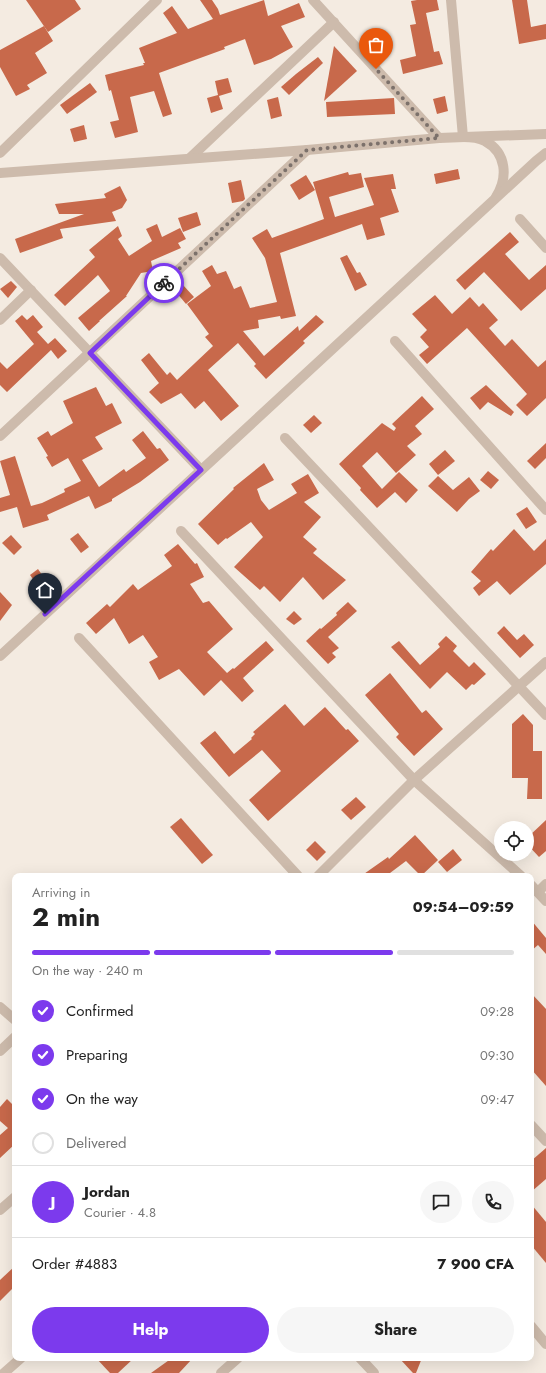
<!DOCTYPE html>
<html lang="en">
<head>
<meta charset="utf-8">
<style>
  body { margin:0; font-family:Jost,sans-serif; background:#f6f6f6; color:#222; height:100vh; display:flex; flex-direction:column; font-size:15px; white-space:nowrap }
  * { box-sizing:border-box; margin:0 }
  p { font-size:13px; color:#767676 }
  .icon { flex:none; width:22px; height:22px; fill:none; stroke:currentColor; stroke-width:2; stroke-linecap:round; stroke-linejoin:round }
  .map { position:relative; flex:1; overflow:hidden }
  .sheet { position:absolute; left:12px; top:873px; width:522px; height:488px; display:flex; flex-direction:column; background:#fff; border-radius:8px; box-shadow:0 4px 16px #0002 }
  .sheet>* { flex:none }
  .fabs { position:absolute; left:494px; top:821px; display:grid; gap:8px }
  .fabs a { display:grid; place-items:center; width:40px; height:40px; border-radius:50%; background:#fff; box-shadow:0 4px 16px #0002; font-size:20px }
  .pin { position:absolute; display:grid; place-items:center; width:34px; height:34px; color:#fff; margin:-41px -17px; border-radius:50% 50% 50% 0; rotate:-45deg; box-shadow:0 0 4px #0007 }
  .pin .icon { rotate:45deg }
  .courier { position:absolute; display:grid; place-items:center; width:40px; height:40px; margin:-20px; border:3px solid #7c3aed; border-radius:50%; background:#fff; color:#222; box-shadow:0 1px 5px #0007 }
  .headline em { font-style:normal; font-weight:700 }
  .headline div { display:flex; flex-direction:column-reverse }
  .headline { display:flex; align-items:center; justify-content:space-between; height:68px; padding:0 20px }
  h1 { font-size:26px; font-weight:700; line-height:30px }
  .bar { display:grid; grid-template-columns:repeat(4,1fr); gap:6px 4px; align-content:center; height:48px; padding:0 20px }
  .bar i { height:5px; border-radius:3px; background:#e0e0e0 }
  .bar .active { background:#7c3aed }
  .bar p { grid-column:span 4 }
  .line { display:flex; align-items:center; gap:10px; padding:0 20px; border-top:1px solid #e0e0e0 }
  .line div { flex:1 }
  .round { display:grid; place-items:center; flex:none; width:42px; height:42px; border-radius:21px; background:#f6f6f6 }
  ol { padding:0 20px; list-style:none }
  li { display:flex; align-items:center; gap:12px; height:44px }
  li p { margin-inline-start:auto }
  li .icon { padding:4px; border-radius:50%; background:#7c3aed; color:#fff; stroke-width:4 }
  li:last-child { color:#767676 }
  li i { width:22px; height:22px; border:2px solid #e0e0e0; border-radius:50% }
  .button { display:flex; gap:8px; margin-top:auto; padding:8px 20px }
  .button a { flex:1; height:46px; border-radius:24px; background:#7c3aed; color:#fff; font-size:16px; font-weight:700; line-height:46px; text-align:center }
  .button a+a { background:#f6f6f6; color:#222 }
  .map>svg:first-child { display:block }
</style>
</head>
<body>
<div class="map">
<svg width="546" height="1373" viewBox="0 0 546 1373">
  <rect width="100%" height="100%" fill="#f4ebe1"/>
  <g fill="#c8694b">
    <polygon points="26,0 75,0 81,9 48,32"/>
    <polygon points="200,0 212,0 218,9 220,15 264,0 268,16 299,3 305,17 281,26 293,47 271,59 254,65 245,39 224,47 225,49 159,73 172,114 163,117 154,91 130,97 138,132 115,138 110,122 119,120 111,90 109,91 105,75 144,65 143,63 145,63 139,48 177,33 163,13 172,6 188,29 213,19"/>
    <polygon points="417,0 437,0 439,10 426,13 434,52 439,51 443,64 403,74 400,60 416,56 410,25 416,24 411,1"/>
    <polygon points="512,0 527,0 531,27 546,24 546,39 519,44"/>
    <polygon points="44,26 53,41 35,53 47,73 27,85 30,89 16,96 0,67 0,50"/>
    <polygon points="334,46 357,71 324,101"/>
    <polygon points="318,57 323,63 289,95 281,87 296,74"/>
    <polygon points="228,78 232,92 219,96 223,109 211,113 207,98 218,95 215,81"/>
    <polygon points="90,83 97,92 67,114 60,105"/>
    <polygon points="445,96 448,111 437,114 433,99"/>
    <polygon points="278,97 282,116 271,119 267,100"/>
    <polygon points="394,98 395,114 327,117 326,102"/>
    <polygon points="84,125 87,139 74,142 70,129"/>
    <polygon points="458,169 460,179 436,184 434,174"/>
    <polygon points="348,172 349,175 361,173 364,187 329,197 335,217 374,205 364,178 393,174 396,189 391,189 399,212 380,218 385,235 367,240 362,224 280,253 296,316 281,319 280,316 258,320 259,328 243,331 264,356 298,326 299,331 316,315 324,322 303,341 305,343 266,379 254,366 256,364 238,343 208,370 239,406 221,421 204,401 195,409 181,393 161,404 149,392 159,383 141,360 149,353 167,375 170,372 177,380 213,346 205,337 209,334 187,304 211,286 202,271 212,265 217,274 226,271 234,289 241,286 250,308 277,302 265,258 252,238 267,229 272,238 324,219 313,182"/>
    <polygon points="306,175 315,190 299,200 290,185"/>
    <polygon points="241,180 245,199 243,201 232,203 228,183"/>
    <polygon points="120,186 127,200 122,208 112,212 116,221 60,229 63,238 20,253 15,239 84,214 59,214 55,204 106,198 104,194"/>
    <polygon points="197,212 201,225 183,232 178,218"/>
    <polygon points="157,224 162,237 180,228 186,239 178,243 181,248 151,261 153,271 141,273 126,296 127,296 99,321 100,321 89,331 78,318 110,291 98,275 65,306 54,295 95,257 89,250 118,226 122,236 118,239 129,256 152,241 146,229"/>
    <polygon points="510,232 519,242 505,254 529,280 546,265 546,289 521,311 484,272 465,290 456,280"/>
    <polygon points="347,255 357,273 360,272 367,285 355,291 340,258"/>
    <polygon points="11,281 17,287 8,298 0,289"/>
    <polygon points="183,285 194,297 186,304 176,292"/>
    <polygon points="435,295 452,314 470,297 479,307 483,303 498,320 489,328 505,346 512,339 538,367 546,360 546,398 527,416 516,405 527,394 467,328 427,364 419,355 429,347 420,337 427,330 412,314"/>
    <polygon points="22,315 27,320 33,315 43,327 37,332 48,344 55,338 67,351 58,359 51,350 7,392 0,385 0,362 7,369 34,344 15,321"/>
    <polygon points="486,385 514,412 511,416 488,402 480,410 470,398"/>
    <polygon points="96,387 106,406 112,403 122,423 95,437 103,449 82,460 99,487 124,469 126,472 146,458 132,440 143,431 157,449 160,448 169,460 140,482 112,499 112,501 95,509 89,496 47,515 49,520 23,528 17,507 0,512 0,498 10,495 0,461 15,456 31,506 42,503 65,492 64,489 81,481 68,458 52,467 46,457 48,456 37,438 48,431 51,436 73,423 63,401"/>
    <polygon points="422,396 434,409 415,426 422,434 407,446 416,455 396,473 377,452 362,466 382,489 399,472 418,490 406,503 395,492 377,508 360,490 361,488 339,464 382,423 394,431 396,428 392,424"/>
    <polygon points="314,415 322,423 311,433 303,425"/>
    <polygon points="546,443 546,458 535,469 527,461"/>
    <polygon points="445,450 455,461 438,475 429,464"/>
    <polygon points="264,463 274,480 257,489 261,500 269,510 297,493 291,484 308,474 319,493 304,502 321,517 303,537 317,549 313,553 346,580 323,600 303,577 280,602 264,586 260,590 234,567 263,537 251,522 227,539 226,538 218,545 198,524 234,489 233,488"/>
    <polygon points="488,471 499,480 491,489 480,480"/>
    <polygon points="438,476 453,490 469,477 480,491 469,499 457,512 428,486"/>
    <polygon points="527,507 537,522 526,529 516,514"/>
    <polygon points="514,529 534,551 546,539 546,564 510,595 497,581 479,596 473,588 481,581 471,572 491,549 493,551"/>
    <polygon points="78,533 89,547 81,553 70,539"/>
    <polygon points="11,535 22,547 14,555 2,543"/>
    <polygon points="178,544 195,564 197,563 204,577 190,584 203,603 209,601 233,629 207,652 227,673 233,668 234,669 266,641 274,650 243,678 254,691 242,702 221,680 204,696 179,669 159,680 149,662 158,657 143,635 129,644 114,618 96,634 86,623 107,604 110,607 133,584 138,590 172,566 164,555"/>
    <polygon points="38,569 56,595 48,600 30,575"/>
    <polygon points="0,592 12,605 0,621"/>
    <polygon points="348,602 357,611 328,637 339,648 332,653 336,657 328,664 306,641 320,628 321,629 337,615 336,613"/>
    <polygon points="294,611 302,619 294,625 286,619"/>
    <polygon points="504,626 517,640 524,634 534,645 520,658 497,633"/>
    <polygon points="446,636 457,646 453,651 469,667 474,662 486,674 474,685 472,684 466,690 447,672 430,689 391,647 399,641 420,665 440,647 438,644"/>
    <polygon points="390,673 422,713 426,710 443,729 414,756 396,737 399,734 365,695"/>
    <polygon points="285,704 304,726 325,707 346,730 348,729 359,741 268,821 249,800 281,771 262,750 229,777 200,743 215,731 234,754 252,739 251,738 255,734 253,732"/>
    <polygon points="523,714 533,725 533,751 542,751 542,799 527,799 528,778 512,778 512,724"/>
    <polygon points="356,797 366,807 351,820 341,810"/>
    <polygon points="181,818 213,855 202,864 170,827"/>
    <polygon points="546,820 546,851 539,857 527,844 527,838"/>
    <polygon points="415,835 438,860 421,876 406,861 386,876 361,876 388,857 389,859"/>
    <polygon points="315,841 326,852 317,861 306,850"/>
    <polygon points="453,849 462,860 447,872 438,862"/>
    <polygon points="531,920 546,938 546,954 538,945 531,951"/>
    <polygon points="531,993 546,1009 546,1086 531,1069"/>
    <polygon points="7,1099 15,1107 15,1144 0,1158 0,1135 8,1128 0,1121 0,1107"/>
    <polygon points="546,1148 546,1179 531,1192 531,1161"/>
    <polygon points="531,1204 546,1222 546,1263 531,1245"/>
    <polygon points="15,1266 15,1286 0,1301 0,1280"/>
    <polygon points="96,1358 134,1358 118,1373 110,1373"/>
    <polygon points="172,1358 193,1358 179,1373 151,1373"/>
    <polygon points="399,1358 422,1358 416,1373 413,1373"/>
  </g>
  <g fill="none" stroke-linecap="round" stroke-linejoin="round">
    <g stroke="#cdbbac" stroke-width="10">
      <polyline points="313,0 439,138"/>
      <path d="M 451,0 L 463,137 C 471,137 479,138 485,141 C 507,153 508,178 496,197"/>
      <polyline points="0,153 157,0"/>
      <polyline points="190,158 334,22"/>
      <polyline points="0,173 307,150 439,138 546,134"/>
      <polyline points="520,219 546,248"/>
      <polyline points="0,258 201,470"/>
      <polyline points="0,320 31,290"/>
      <polyline points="395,341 546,510"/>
      <polyline points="0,436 307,150"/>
      <polyline points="285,438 546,715"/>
      <polyline points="181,531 414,780 521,876"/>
      <polyline points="79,638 298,876"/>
      <polyline points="318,876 414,780 546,662"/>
      <polyline points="531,885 546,901"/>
      <polyline points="538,892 546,884"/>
      <polyline points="0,1007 15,1020"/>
      <polyline points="0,1051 15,1037"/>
      <polyline points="531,1125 546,1141"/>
      <polyline points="0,1210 15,1197"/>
      <polyline points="531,1326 546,1344"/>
      <polyline points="360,1358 374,1373"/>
      <polyline points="4,1373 21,1358"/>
      <polyline points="221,1373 238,1358"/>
    </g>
    <polyline stroke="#cdbbac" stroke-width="10" points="0,656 536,161 546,153"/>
  </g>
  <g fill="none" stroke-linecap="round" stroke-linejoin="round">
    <polyline stroke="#7c716b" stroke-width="4" stroke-dasharray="0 7.2" points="164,283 307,150 439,138 376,69"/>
    <polyline stroke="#7c3aed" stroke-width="5" points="45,614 201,470 90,353 164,283"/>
  </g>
</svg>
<div class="fabs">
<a><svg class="icon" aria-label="locate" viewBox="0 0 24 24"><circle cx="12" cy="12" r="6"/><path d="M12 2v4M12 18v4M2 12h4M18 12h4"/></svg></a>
</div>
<div class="pin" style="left:376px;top:69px;background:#ea580c"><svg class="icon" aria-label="bag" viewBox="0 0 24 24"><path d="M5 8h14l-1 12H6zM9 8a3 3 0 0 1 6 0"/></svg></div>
<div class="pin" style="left:45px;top:614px;background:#1f2937"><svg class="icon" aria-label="home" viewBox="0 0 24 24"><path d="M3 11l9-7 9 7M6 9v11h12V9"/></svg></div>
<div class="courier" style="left:164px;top:283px"><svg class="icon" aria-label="bike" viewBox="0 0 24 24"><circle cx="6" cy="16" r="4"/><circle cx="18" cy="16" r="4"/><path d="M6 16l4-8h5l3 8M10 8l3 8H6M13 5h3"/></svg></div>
<section class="sheet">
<div class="headline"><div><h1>2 min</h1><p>Arriving in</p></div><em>09:54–09:59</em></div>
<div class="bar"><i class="active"></i><i class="active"></i><i class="active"></i><i></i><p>On the way · 240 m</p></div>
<ol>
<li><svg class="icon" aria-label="check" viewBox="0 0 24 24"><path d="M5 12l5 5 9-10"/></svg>Confirmed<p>09:28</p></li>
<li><svg class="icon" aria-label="check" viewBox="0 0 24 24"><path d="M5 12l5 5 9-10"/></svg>Preparing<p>09:30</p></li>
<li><svg class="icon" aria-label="check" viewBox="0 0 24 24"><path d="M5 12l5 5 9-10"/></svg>On the way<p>09:47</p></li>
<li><i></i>Delivered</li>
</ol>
<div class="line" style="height:72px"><b class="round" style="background:#7c3aed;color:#fff">J</b><div><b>Jordan</b><p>Courier · 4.8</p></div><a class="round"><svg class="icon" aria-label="chat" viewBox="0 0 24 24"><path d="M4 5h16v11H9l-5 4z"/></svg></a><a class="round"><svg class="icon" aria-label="phone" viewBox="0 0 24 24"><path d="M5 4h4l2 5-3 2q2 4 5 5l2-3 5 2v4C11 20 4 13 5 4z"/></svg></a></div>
<div class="line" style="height:52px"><div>Order #4883</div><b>7 900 CFA</b></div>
<div class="button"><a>Help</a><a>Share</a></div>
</section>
</div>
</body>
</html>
